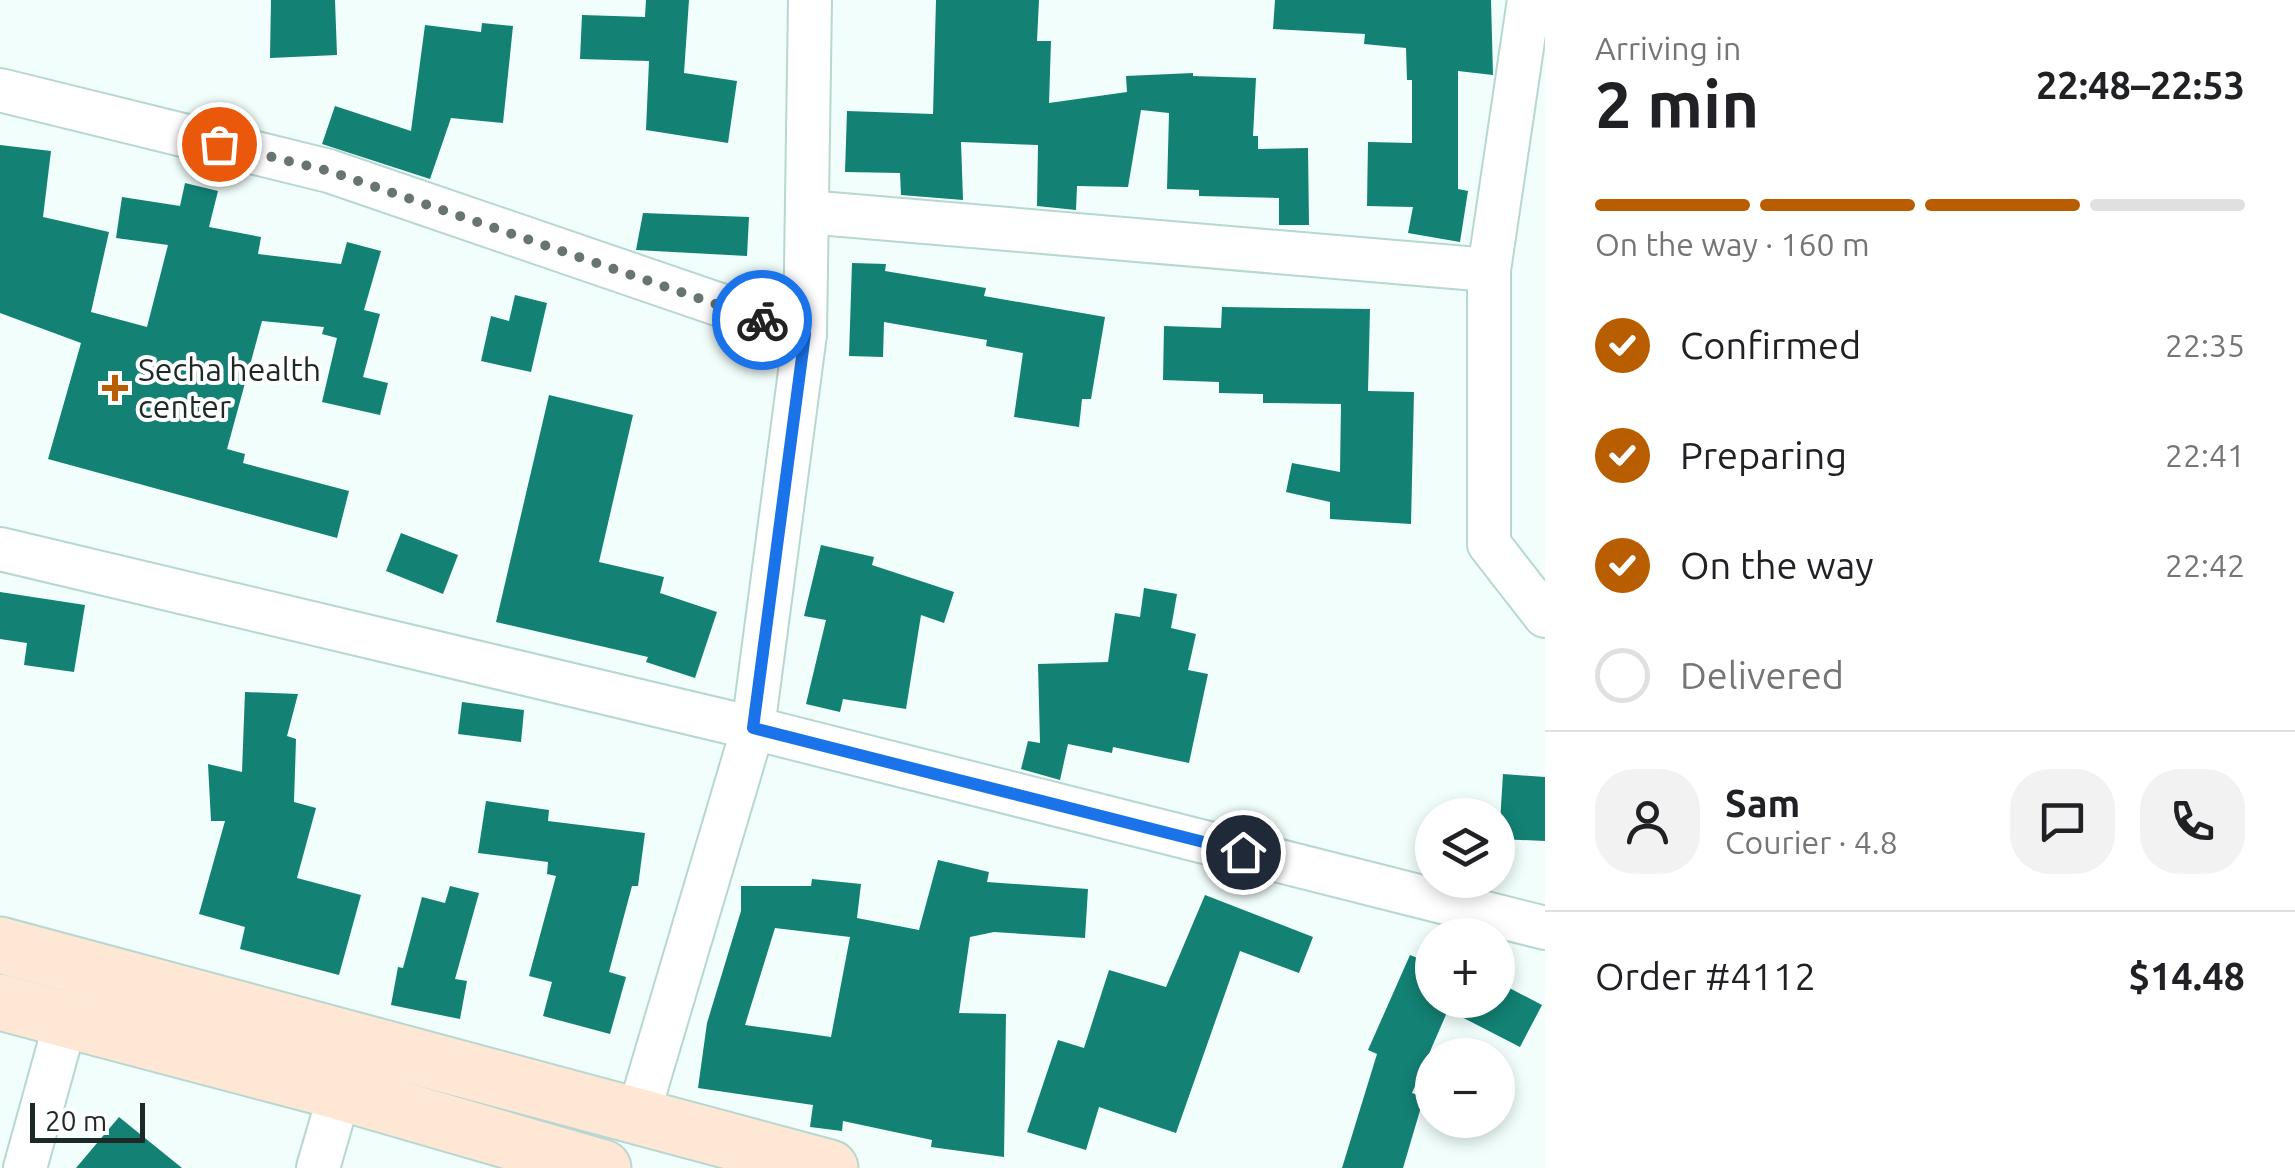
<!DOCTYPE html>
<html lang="en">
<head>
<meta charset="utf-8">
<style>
  body { margin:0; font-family:Ubuntu,sans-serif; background:#f2f2f2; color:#202124; height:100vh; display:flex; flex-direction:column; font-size:38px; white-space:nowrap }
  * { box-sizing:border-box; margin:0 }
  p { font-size:32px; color:#757577 }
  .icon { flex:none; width:55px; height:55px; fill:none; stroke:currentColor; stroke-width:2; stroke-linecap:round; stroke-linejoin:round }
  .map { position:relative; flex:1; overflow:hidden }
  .panel { display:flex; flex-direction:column; background:#fff; width:750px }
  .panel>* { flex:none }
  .fabs { position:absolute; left:1415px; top:798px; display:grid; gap:20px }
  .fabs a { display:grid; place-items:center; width:100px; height:100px; border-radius:50%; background:#fff; box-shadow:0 5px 15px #0003; font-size:50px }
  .scale { position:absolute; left:30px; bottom:25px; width:115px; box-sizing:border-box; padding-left:10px; border:5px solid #1d2927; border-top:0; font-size:28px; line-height:35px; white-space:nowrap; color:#1d2927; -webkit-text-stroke:8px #fff; paint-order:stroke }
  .pin { position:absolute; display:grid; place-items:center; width:85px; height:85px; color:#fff; margin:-42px; border:5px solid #fff; border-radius:50%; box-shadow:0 2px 10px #0007 }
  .courier { position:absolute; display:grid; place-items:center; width:100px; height:100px; margin:-50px; border:8px solid #1a73e8; border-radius:50%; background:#fff; color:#222; box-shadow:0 2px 12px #0007 }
  .headline em { font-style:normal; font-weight:700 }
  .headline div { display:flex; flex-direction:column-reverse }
  .headline { display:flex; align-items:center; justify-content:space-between; height:170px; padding:0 50px }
  h1 { font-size:65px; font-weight:700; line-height:75px }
  .bar { display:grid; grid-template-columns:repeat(4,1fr); gap:15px 10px; align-content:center; height:120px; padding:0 50px }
  .bar i { height:12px; border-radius:8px; background:#e0e0e0 }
  .bar .current { background:#b85d00 }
  .bar p { grid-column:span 4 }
  .line { display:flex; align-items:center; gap:25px; padding:0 50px; border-top:2px solid #e0e0e0 }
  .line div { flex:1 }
  .round { display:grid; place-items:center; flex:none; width:105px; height:105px; border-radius:40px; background:#f2f2f2 }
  ol { padding:0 50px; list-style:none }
  li { display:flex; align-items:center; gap:30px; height:110px }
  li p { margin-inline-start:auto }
  li .icon { padding:10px; border-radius:50%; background:#b85d00; color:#fff; stroke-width:4 }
  li:last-child { color:#757577 }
  li i { width:55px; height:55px; border:5px solid #e0e0e0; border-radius:50% }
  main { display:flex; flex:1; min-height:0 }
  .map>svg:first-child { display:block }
</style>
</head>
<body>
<main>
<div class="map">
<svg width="1545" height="1168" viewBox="0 0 1545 1168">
  <rect width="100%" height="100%" fill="#f1fefb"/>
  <g fill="#138174" fill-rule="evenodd">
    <polygon points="271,0 335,0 337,55 270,58"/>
    <polygon points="646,0 689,0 684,73 737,81 728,143 646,130 649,61 580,59 582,15 645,17"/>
    <polygon points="936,0 1039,0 1037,41 1051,41 1049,103 1127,92 1126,76 1193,73 1193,76 1256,78 1253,136 1258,136 1258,149 1308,148 1309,225 1279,225 1279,198 1199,196 1199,190 1167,189 1169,113 1141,110 1128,187 1077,186 1076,210 1037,206 1038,145 961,142 963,200 901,195 900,173 845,172 847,111 933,114"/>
    <polygon points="1275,0 1491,0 1493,75 1458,71 1458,189 1468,191 1460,242 1408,233 1413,207 1367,206 1368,142 1412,143 1412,80 1407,80 1406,48 1364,44 1365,34 1273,29"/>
    <polygon points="482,23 513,26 503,123 451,118 430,179 322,144 335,106 411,131 425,25 481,32"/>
    <polygon points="0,145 51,151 43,217 109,232 91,312 147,327 168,245 116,238 122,197 180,206 185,183 218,191 209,227 261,237 258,254 341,264 347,242 381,251 364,310 380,314 363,377 388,383 380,415 322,402 337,338 322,334 324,327 262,321 227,449 245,454 243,463 349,491 337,538 48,459 81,343 0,313"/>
    <polygon points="643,213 749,217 747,256 636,250"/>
    <polygon points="852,263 886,264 885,271 986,288 984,296 1105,317 1091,399 1082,399 1079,427 1014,417 1023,353 986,346 987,340 884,322 883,357 849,356"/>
    <polygon points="515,295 547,303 531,372 481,361 491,316 509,321"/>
    <polygon points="1222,307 1370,309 1368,391 1414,392 1411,524 1330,519 1330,502 1286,492 1292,463 1340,472 1341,404 1263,403 1263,394 1219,393 1219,382 1163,380 1164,326 1221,328"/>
    <polygon points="549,395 633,415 599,562 664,577 660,593 717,612 695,678 646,662 648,657 496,622"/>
    <polygon points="401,533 458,555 443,594 386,571"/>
    <polygon points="821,545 874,557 872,565 954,592 944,623 921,615 906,709 843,699 840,712 806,704 826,620 804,616"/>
    <polygon points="1144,588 1177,594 1171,628 1196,634 1188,670 1208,674 1189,763 1113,747 1112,753 1068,744 1060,780 1021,769 1028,741 1040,743 1038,664 1108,662 1115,613 1140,617"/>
    <polygon points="0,592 85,605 74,672 24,665 27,643 0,639"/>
    <polygon points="245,692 298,694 287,736 296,739 294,802 316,808 297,878 361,895 339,975 240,949 245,927 199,914 225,821 211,821 208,764 242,772"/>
    <polygon points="462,702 524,710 521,742 458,734"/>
    <polygon points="1503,774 1545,777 1545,841 1499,839"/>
    <polygon points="486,801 549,810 548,821 645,833 638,886 632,886 609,972 626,977 610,1034 543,1016 552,982 529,976 556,876 547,874 548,862 478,853"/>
    <path d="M 938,860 L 989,872 L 987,882 L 1088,889 L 1085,938 L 994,932 L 970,937 L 959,1013 L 1006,1014 L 1004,1157 L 931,1147 L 932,1140 L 843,1121 L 842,1131 L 810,1127 L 813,1105 L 698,1088 L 707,1023 L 741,911 L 741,886 L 811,886 L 812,879 L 861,884 L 857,918 L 919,930 ZM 775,928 L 850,937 L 831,1037 L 745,1025 Z"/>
    <polygon points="450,886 479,893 455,979 467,981 460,1019 391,1005 398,967 403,968 422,897 445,903"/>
    <polygon points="1205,895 1313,937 1299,973 1240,951 1176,1133 1099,1107 1086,1150 1027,1132 1058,1040 1084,1048 1109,970 1166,987"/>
    <polygon points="1410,955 1432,964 1432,1000 1498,1000 1498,982 1542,1005 1520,1047 1448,1010 1412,1093 1424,1097 1403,1168 1342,1168 1377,1054 1368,1050"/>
    <polygon points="119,1117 182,1168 76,1168"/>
  </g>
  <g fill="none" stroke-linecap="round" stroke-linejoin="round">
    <defs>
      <g id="street">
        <polyline points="1529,0 1489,270 1489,544 1545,616"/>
        <polyline points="0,90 329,171 805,334"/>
        <polyline points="807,212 1489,270"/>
        <polyline points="0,549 753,728 1545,928"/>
        <polyline points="638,1115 753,728 805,334 810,0"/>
        <polyline points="25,1168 66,1020"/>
        <polyline points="318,1168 340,1092"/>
      </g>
      <g id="secondary">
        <polyline points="0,945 830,1168"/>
        <polyline points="0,1002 340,1092 603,1168"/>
      </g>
    </defs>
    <use href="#street" stroke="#b7d7d1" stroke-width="46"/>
    <use href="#secondary" stroke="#b7d7d1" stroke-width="59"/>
    <use href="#street" stroke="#fff" stroke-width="42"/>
    <use href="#secondary" stroke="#ffe7d6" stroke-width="55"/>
  </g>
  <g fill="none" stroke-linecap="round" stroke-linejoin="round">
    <polyline stroke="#677471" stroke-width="10" stroke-dasharray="0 18" points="219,144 329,171 762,320"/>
    <polyline stroke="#1a73e8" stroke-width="12" points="762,320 805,334 753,728 1243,852"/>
  </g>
  <path fill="#b85d00" stroke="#fff" stroke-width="4" d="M110 373h10v10h10v10h-10v10h-10v-10h-10v-10h10z"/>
  <g text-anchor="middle" stroke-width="8" stroke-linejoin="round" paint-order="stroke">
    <g font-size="32" fill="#1d2927" stroke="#fff" text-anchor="start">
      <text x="138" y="381">Secha health<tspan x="138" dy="37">center</tspan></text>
    </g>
  </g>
</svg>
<div class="fabs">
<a><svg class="icon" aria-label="layers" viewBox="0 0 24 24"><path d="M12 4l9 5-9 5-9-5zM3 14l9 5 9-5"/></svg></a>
<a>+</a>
<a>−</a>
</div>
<div class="scale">20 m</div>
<div class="pin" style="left:219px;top:144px;background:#ea580c"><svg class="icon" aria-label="bag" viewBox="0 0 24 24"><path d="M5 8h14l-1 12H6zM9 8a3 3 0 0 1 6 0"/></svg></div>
<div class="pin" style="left:1243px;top:852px;background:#1f2937"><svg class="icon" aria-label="home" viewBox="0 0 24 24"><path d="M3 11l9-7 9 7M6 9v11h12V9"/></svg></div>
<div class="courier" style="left:762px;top:320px"><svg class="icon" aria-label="bike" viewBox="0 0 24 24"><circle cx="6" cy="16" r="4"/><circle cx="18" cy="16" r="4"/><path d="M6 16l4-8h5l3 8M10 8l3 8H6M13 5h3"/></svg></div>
</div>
<section class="panel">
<div class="headline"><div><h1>2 min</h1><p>Arriving in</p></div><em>22:48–22:53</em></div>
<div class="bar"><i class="current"></i><i class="current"></i><i class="current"></i><i></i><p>On the way · 160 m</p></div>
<ol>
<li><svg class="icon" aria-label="check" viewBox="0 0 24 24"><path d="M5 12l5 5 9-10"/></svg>Confirmed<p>22:35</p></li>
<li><svg class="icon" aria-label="check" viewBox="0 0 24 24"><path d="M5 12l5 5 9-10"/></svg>Preparing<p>22:41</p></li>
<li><svg class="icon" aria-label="check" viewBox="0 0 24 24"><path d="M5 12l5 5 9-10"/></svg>On the way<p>22:42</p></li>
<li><i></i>Delivered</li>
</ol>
<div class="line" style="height:180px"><a class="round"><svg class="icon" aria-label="person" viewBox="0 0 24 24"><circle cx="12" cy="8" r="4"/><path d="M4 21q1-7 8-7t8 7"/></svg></a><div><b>Sam</b><p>Courier · 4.8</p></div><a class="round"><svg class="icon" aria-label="chat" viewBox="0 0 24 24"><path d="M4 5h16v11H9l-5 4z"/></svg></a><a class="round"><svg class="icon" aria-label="phone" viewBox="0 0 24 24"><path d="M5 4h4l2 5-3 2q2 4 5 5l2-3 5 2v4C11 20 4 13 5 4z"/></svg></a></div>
<div class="line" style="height:130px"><div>Order #4112</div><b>$14.48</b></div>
</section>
</main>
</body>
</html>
